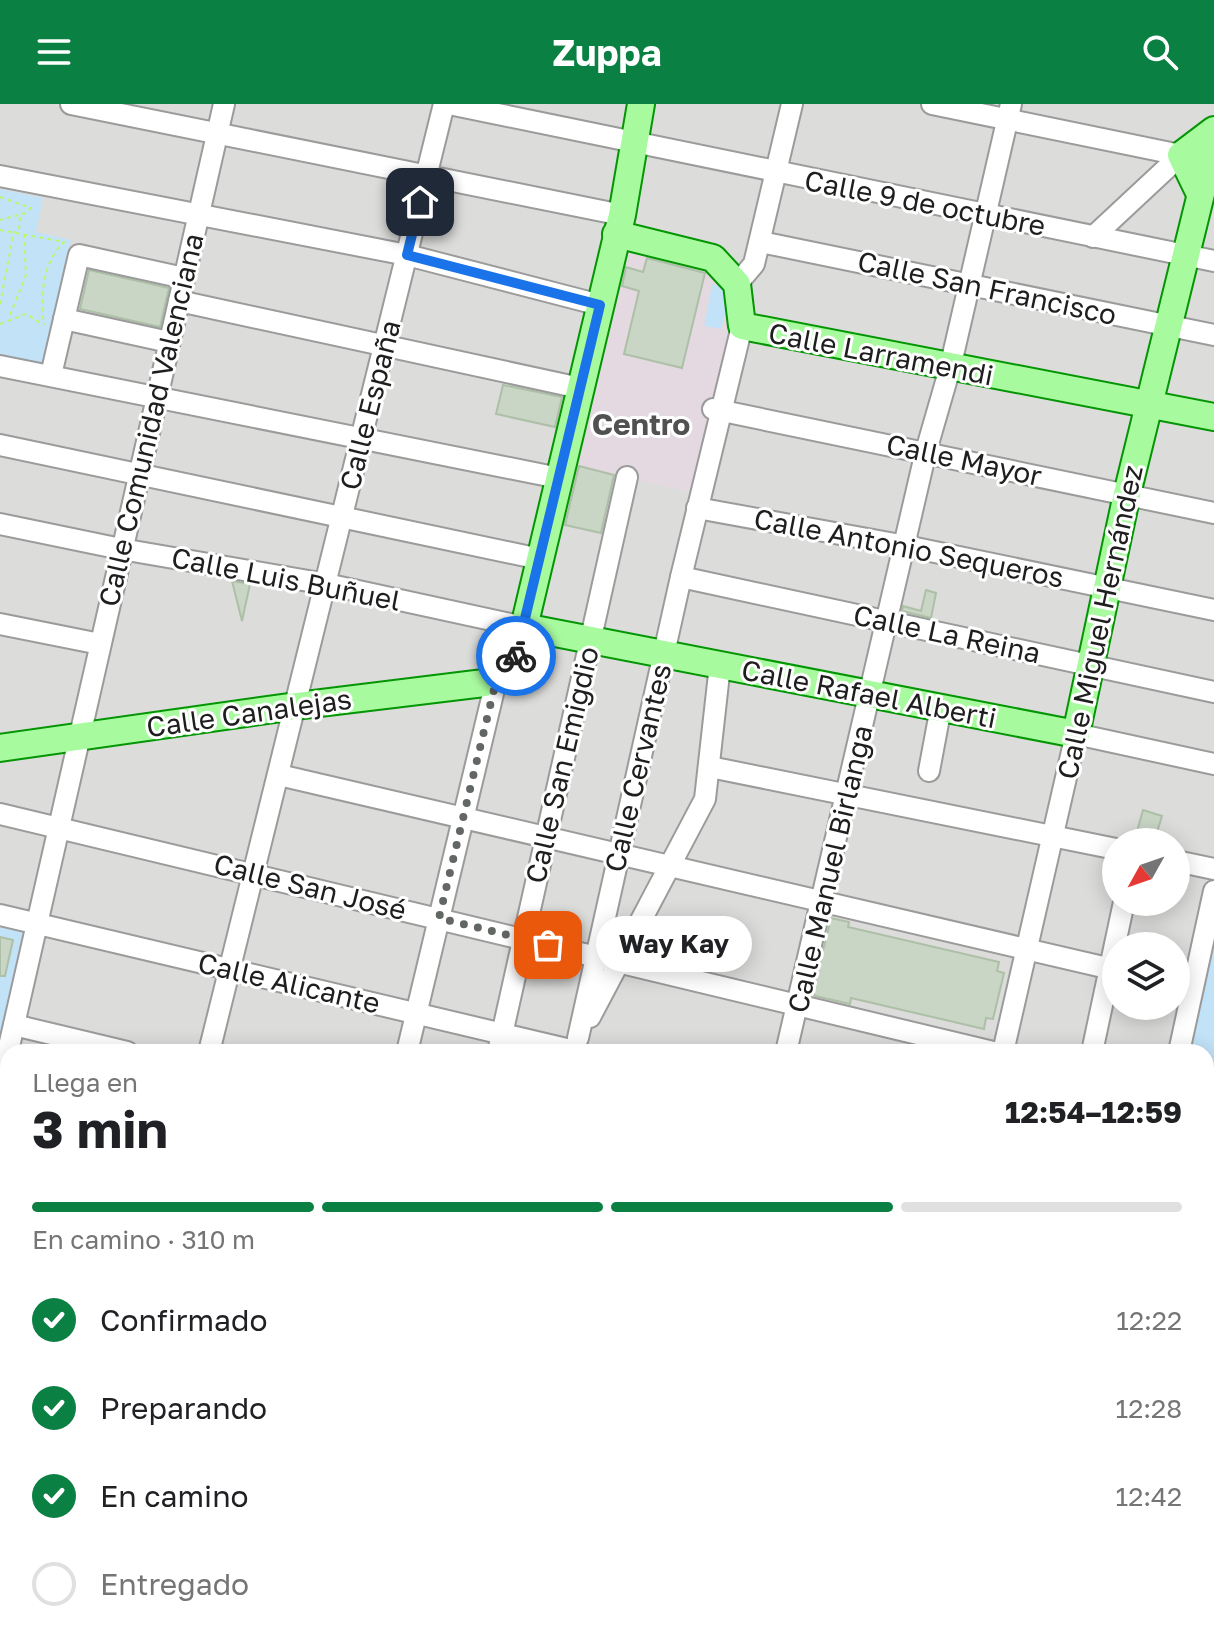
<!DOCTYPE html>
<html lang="es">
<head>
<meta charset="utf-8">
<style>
  body { margin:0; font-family:"Golos Text",sans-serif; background:#f2f2f2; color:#202124; height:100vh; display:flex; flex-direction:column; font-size:30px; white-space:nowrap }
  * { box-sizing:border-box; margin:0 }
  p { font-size:26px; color:#757577 }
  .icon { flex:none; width:44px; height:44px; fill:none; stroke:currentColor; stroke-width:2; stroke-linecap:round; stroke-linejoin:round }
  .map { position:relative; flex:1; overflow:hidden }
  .details { position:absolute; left:0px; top:940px; width:1214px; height:600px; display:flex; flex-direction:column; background:#fff; border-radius:24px 24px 0 0; box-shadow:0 4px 20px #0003 }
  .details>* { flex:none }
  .needle { width:52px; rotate:230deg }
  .controls { position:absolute; left:1102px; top:724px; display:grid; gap:16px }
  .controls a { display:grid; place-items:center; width:88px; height:88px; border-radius:50%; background:#fff; box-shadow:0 4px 20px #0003; font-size:40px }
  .pin { position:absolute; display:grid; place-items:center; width:68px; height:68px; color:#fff; margin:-34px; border-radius:16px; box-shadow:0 4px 12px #0006 }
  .courier { position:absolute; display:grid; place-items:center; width:80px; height:80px; margin:-40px; border:6px solid #1a73e8; border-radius:50%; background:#fff; color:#222; box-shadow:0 2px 10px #0007 }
  .bubble { position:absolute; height:56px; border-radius:28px; background:#fff; box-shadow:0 4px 20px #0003; font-size:26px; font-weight:700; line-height:56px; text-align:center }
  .overview em { font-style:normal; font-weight:700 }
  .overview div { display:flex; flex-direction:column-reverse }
  .overview { display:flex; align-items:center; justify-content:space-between; height:136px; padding:0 32px }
  h1 { font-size:52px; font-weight:700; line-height:60px }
  .bar { display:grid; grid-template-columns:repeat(4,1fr); gap:12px 8px; align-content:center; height:96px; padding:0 32px }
  .bar i { height:10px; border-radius:6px; background:#e0e0e0 }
  .bar .current { background:#0b8043 }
  .bar p { grid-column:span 4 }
  ol { padding:0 32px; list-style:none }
  li { display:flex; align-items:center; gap:24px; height:88px }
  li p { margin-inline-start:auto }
  li .icon { padding:8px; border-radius:50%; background:#0b8043; color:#fff; stroke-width:4 }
  li:last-child { color:#757577 }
  li i { width:44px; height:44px; border:4px solid #e0e0e0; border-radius:50% }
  header { display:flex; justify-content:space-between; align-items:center; height:104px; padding:0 32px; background:#0b8043; color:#fff; font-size:36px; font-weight:700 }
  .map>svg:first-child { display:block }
</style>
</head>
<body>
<header><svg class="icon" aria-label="menu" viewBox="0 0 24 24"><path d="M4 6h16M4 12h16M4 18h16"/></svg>Zuppa<svg class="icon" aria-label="search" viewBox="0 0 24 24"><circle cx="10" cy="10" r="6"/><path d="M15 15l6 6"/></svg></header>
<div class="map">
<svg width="1214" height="1540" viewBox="0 0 1214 1540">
  <rect width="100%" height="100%" fill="#e4efe4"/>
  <g fill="#dcdcdb" fill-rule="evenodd">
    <path d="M 0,0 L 1214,0 L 1214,1105 L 1206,1103 L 1206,948 L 8,948 L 8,1519 L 0,1515 ZM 1116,738 L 1176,738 L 1176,798 L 1116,798 ZM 1116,842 L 1176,842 L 1176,902 L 1116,902 Z"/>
    <polygon points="39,1532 876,1532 873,1540 58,1540"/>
  </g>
  <polygon fill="#defee9" points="560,1532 641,1532 653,1540 556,1540"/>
  <g fill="#d0eddc">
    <polygon points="1206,1112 1214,1114 1214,1181 1206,1175"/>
    <polygon points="1214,1474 1214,1540 1173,1540 1178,1532 1206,1532 1206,1487"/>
  </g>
  <g fill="#c2e2f8">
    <polygon points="0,85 43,94 36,128 71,136 44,262 0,252"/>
    <polygon points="712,180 723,183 729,195 721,226 704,222"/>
    <polygon points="0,819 22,824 26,831 0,948"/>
    <polygon points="1214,840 1214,983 1206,981 1206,948 1190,948"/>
  </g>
  <path fill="#e5d9e1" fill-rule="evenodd" d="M 619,135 L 711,156 L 729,183 L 732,216 L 694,389 L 569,360 ZM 649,146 L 707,159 L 682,264 L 624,250 ZM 712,180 L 723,183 L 729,195 L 721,225 L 704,222 Z"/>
  <g fill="#c9d5c5" stroke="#adc0a7" stroke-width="2">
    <polygon points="647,154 705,169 682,264 624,250 639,187 622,182 626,163 643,168"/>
    <polygon points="89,166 169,184 160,223 80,205"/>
    <polygon points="503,281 562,293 555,323 496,310"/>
    <polygon points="579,362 614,371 601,429 565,421"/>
    <polygon points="232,477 250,480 242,517"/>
    <polygon points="926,486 936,489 931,514 902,507 903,502 921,507"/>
    <polygon points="1143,706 1162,712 1154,738 1134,738"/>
    <polygon points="831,814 849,818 848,823 999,858 997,867 1004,869 993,915 986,914 984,925 851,894 850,900 815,892 813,888"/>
    <polygon points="0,833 13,836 5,872 0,872"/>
  </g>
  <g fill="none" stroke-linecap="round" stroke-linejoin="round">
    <defs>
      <g id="minor">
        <polyline points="71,0 622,111"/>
        <polyline points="449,0 1214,157"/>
        <polyline points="932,0 1195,54"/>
        <polyline points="0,72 407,151 600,201"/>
        <polyline points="1093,133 1181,51"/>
        <polyline points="761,138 1214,231"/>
        <polyline points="737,180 754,160 792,0"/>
        <polyline points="179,197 580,284"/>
        <polyline points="64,215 169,238"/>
        <polyline points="0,262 559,374"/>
        <polyline points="51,271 79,151 184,174"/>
        <polyline points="713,305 1214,409"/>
        <polyline points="0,341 540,455"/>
        <polyline points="697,404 906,442 1214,506"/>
        <polyline points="0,420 121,445 326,480 524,523"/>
        <polyline points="681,473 1214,588"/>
        <polyline points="0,520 100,540"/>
        <polyline points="710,663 1116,745"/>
        <polyline points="929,667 941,603"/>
        <polyline points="279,671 1116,866"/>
        <polyline points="0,710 993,948"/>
        <polyline points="1176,757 1214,765"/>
        <polyline points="0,811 579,948"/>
        <polyline points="590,913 705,695 720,561"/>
        <polyline points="14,921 127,948"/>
        <polyline points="578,934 681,473 742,222"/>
        <polyline points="209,948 444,0"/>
        <polyline points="407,948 497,573"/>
        <polyline points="498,948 627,373"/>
        <polyline points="786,948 926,347 950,264 1011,0"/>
        <polyline points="1003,948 1076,630 1214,660"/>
        <polyline points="1092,948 1124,798"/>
        <polyline points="1179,948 1214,787"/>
        <polyline points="0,982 224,0"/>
        <polyline points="1206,997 1214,998"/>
        <polyline points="0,1011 8,1013"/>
        <polyline points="1206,1093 1214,1094"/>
        <polyline points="0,1118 8,1120"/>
        <polyline points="0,1242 8,1244"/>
        <polyline points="0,1416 8,1381"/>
        <polyline points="0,1499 8,1502"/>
        <polyline points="79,1532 98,1540"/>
        <polyline points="119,1532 137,1540"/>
        <polyline points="399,1532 410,1540"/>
        <polyline points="528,1532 539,1540"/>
        <polyline points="656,1532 668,1540"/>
        <polyline points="789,1532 800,1540"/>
        <polyline points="190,1540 195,1532"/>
        <polyline points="213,1540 217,1532"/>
        <polyline points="274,1540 278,1532"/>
        <polyline points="858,1540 861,1532"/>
      </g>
      <g id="major">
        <polyline points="1199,88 1181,51 1214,26"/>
        <polyline points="616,130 713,154 737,180 742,222 1214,313"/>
        <polyline points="524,523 1076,630 1127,390 1214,37"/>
        <polyline points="0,644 296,602 484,579 509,564 524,523 622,111 641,0"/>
      </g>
    </defs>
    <use href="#minor" stroke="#9b9b9b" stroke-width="24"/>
    <use href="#major" stroke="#039503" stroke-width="30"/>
    <g stroke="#bbf76d" stroke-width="2" stroke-dasharray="4 4" stroke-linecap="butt">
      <polyline points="0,93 31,104 26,109 0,116"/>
      <polyline points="19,125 20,112"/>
      <path d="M 0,126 L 64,138 C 42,159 40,193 44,221"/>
      <polyline points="0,200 14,127"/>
      <polyline points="10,211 26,171 24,130"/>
      <polyline points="0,220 26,210 42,220"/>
      <polyline points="1206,1476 1214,1463"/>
      <polyline points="1166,1540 1171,1532"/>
    </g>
    <use href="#minor" stroke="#fff" stroke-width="20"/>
    <use href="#major" stroke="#a8fa9e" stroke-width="26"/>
  </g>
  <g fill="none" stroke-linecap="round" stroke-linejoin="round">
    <polyline stroke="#636763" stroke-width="8" stroke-dasharray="0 14.4" points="516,552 509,564 497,573 439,814 548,841"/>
    <polyline stroke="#1a73e8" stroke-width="10" points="420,98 407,151 600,201 516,552"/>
  </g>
  <g text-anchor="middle" stroke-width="6" stroke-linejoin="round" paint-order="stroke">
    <g font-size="28" fill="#1e1e1e" stroke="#fff">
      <text transform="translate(925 99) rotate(11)" y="10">Calle 9 de octubre</text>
      <text transform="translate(987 184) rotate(12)" y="10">Calle San Francisco</text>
      <text transform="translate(881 250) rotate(11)" y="10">Calle Larramendi</text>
      <text transform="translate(370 301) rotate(-76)" y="10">Calle España</text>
      <text transform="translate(151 316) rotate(-77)" y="10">Calle Comunidad Valenciana</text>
      <text transform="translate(964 356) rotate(12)" y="10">Calle Mayor</text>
      <text transform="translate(909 444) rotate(11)" y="10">Calle Antonio Sequeros</text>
      <text transform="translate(286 475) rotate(11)" y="10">Calle Luis Buñuel</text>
      <text transform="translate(1100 518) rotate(-78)" y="10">Calle Miguel Hernández</text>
      <text transform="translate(947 530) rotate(12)" y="10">Calle La Reina</text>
      <text transform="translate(869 590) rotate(11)" y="10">Calle Rafael Alberti</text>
      <text transform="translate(249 609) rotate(-8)" y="10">Calle Canalejas</text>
      <text transform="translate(562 661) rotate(-77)" y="10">Calle San Emigdio</text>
      <text transform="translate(638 664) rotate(-77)" y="10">Calle Cervantes</text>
      <text transform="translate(830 765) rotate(-77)" y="10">Calle Manuel Birlanga</text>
      <text transform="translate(310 783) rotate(14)" y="10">Calle San José</text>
      <text transform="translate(289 879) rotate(13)" y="10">Calle Alicante</text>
    </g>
    <g font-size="30" font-weight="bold" fill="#515151" stroke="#fff">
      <text x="641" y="331">Centro</text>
    </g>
  </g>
</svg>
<div class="controls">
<a><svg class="needle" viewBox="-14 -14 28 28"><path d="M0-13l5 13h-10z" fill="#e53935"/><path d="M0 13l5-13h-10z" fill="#757577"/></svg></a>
<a><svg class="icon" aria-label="layers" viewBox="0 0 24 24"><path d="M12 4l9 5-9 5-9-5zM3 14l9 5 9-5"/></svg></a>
</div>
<div class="pin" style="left:548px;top:841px;background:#ea580c"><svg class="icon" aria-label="bag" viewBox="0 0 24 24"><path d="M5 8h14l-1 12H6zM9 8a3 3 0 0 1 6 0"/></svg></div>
<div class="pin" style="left:420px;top:98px;background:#1f2937"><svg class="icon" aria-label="home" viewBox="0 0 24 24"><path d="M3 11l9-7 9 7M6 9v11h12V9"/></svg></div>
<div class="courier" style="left:516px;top:552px"><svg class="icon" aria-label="bike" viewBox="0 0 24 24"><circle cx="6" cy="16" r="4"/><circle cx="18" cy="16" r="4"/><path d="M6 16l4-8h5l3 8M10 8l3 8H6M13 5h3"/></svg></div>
<div class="bubble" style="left:596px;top:812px;width:156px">Way Kay</div>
<section class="details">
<div class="overview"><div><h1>3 min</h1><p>Llega en</p></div><em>12:54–12:59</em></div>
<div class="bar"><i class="current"></i><i class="current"></i><i class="current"></i><i></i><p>En camino · 310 m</p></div>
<ol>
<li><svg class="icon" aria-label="check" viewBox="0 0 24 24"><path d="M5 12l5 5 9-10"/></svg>Confirmado<p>12:22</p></li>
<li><svg class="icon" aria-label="check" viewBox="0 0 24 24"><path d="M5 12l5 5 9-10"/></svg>Preparando<p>12:28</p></li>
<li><svg class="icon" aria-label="check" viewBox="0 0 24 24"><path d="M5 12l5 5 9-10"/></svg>En camino<p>12:42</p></li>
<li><i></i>Entregado</li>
</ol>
</section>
</div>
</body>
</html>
